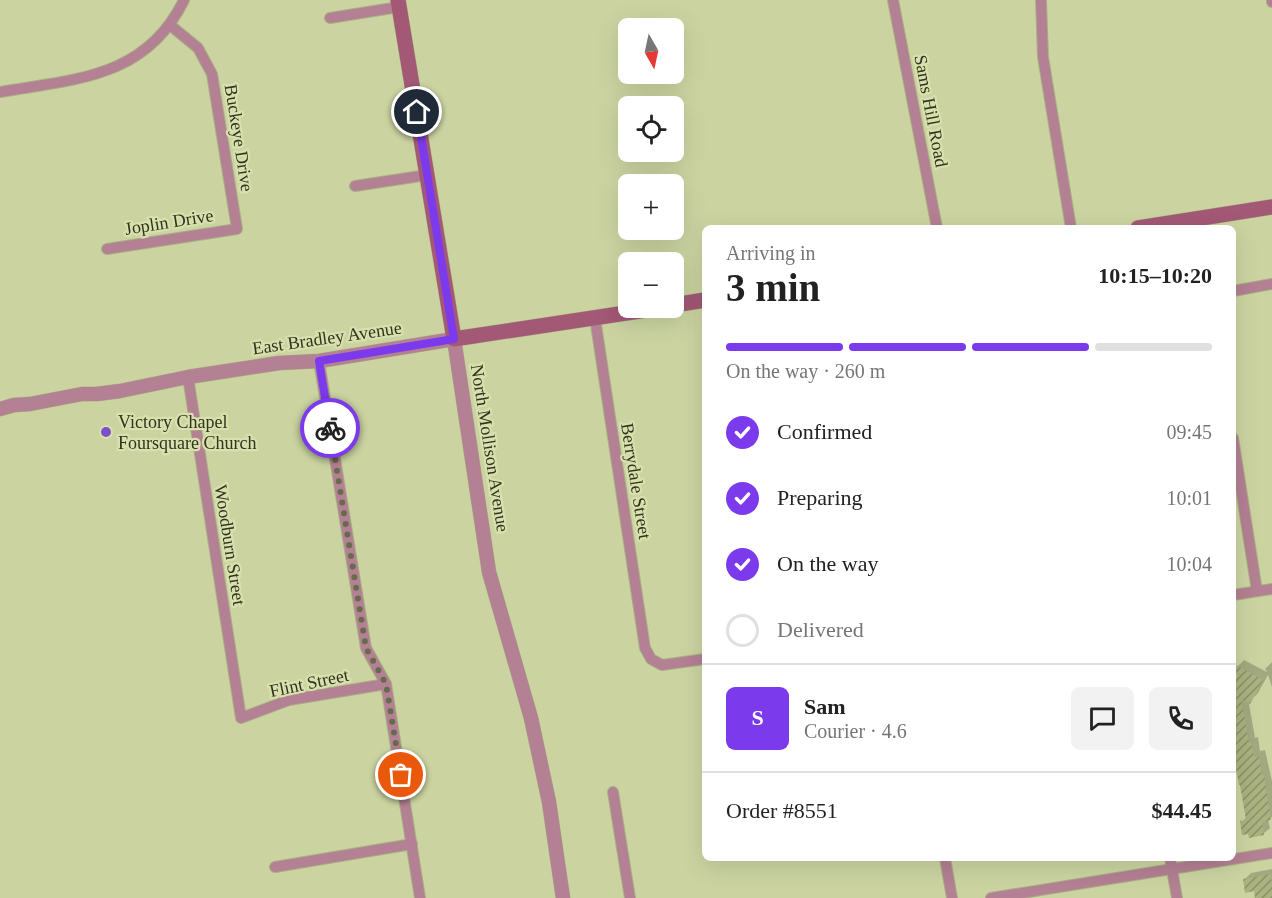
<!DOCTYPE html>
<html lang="en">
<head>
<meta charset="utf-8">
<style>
  body { margin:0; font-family:Georgia,serif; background:#f2f2f2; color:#222; height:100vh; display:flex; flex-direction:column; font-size:22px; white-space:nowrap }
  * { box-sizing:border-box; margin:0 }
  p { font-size:20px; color:#767676 }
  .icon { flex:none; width:33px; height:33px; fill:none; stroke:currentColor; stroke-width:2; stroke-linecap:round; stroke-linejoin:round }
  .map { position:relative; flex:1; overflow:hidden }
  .details { position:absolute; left:702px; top:225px; width:534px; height:636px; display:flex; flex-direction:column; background:#fff; border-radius:9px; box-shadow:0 6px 24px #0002 }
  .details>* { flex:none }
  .needle { width:39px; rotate:171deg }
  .buttons { position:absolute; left:618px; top:18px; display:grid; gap:12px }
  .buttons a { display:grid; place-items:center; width:66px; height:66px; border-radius:9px; background:#fff; box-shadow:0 6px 24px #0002; font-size:30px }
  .pin { position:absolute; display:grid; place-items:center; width:51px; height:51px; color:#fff; margin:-26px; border:3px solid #fff; border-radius:50%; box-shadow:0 2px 6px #0007 }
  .courier { position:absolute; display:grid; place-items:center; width:60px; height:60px; margin:-30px; border:4px solid #7c3aed; border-radius:50%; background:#fff; color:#222; box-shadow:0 2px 8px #0007 }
  .head em { font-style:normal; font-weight:700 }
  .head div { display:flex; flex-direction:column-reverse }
  .head { display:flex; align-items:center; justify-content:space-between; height:102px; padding:0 24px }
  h1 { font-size:39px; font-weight:700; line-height:45px }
  .bar { display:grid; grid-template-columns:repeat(4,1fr); gap:9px 6px; align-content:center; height:72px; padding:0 24px }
  .bar i { height:8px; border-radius:4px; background:#e0e0e0 }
  .bar .on { background:#7c3aed }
  .bar p { grid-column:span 4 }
  .line { display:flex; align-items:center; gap:15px; padding:0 24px; border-top:2px solid #e0e0e0 }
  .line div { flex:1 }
  .round { display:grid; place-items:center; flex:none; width:63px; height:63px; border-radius:9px; background:#f2f2f2 }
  ol { padding:0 24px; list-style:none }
  li { display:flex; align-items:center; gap:18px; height:66px }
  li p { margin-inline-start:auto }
  li .icon { padding:6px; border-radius:50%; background:#7c3aed; color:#fff; stroke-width:4 }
  li:last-child { color:#767676 }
  li i { width:33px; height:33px; border:3px solid #e0e0e0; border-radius:50% }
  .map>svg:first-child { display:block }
</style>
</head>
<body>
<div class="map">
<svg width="1272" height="898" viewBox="0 0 1272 898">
  <defs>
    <pattern id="building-hatch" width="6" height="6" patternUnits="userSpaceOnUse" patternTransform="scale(1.5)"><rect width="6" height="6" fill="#aab280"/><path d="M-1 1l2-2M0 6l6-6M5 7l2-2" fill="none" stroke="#8b9168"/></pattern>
  </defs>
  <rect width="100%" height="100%" fill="#cbd4a1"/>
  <g fill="#0003">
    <polygon points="1244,660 1267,672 1265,669 1272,662 1272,687 1268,675 1258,693 1251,700 1248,698 1255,738 1258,737 1260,751 1265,750 1272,781 1272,817 1268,819 1270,828 1263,834 1242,822 1247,817 1235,754 1233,755 1233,686 1239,676 1238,666"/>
    <polygon points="1272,869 1272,898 1257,898 1255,890 1245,879 1251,873"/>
  </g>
  <g fill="url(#building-hatch)">
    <polygon points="1236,665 1263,680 1250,704 1241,699 1249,743 1251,743 1254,757 1259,756 1262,776 1264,775 1271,820 1262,822 1264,835 1249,838 1248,834 1242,835 1240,821 1246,820 1240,785 1239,785 1233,754 1233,678 1236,678 1237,676 1233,674 1233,672"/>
    <polygon points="1271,874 1272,898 1255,898 1254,891 1245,893 1243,879"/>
  </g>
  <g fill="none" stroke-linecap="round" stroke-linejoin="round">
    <defs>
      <g id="minor">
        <polyline points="893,0 937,228"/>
        <polyline points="1041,0 1043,57 1071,228"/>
        <polyline points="1272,0 1272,2"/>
        <polyline points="330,18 399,7"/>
        <path d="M 0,92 C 76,79 146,78 184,0"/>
        <polyline points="355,186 427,175"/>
        <polyline points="107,249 237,229 212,74 198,48 170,25"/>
        <polyline points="1233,291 1272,284"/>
        <polyline points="595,318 645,648 651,659 662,665 705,659"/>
        <polyline points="319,361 366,648 386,684 420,898"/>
        <polyline points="188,377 241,718 289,700 386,684"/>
        <polyline points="1233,438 1257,591"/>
        <polyline points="1233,595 1272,589"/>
        <polyline points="613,792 630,898"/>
        <polyline points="945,858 952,898"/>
        <polyline points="1170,858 1177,898"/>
        <polyline points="275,867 412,844"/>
        <polyline points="991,898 1272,853"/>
      </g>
      <polyline id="tertiary" points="0,409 14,405 30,404 82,394 97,394 120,391 188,377 279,363 319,361 454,339 489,572 531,718 549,802 563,898"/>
      <g id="secondary">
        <polyline points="398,0 454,339 659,308"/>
        <polyline points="1138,228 1272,207"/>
        <polyline points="674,305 705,300"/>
      </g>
    </defs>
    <use href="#minor" stroke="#a9b184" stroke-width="12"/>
    <use href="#tertiary" stroke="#a9b184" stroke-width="15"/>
    <use href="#secondary" stroke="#a9b184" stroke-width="16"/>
    <use href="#minor" stroke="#b48093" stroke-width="10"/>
    <use href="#tertiary" stroke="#b48093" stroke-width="14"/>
    <use href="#secondary" stroke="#a35876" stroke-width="15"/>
  </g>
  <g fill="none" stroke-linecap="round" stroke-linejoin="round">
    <polyline stroke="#666b4c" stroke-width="6" stroke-dasharray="0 10.8" points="330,428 366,648 386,684 401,775"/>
    <polyline stroke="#7c3aed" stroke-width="8" points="330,428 319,361 454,339 417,112"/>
  </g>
  <circle fill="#7a51ca" stroke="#d8e1ad" stroke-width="2" cx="106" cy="432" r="6"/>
  <g text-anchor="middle" stroke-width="4.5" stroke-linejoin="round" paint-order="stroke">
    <g font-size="18" fill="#30331f" stroke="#d8e1ad">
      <text transform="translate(931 111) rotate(79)" y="6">Sams Hill Road</text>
      <text transform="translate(239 138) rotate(81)" y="6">Buckeye Drive</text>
      <text transform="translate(169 222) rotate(-9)" y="6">Joplin Drive</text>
      <text transform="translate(327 338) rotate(-8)" y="6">East Bradley Avenue</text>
      <text transform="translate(490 448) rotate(81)" y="6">North Mollison Avenue</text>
      <text transform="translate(636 481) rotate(81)" y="6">Berrydale Street</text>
      <text transform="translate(230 545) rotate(81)" y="6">Woodburn Street</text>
      <text transform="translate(309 683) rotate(-12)" y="6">Flint Street</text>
    </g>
    <g font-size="18" fill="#30331f" stroke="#d8e1ad" text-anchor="start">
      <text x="118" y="428">Victory Chapel<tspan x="118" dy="21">Foursquare Church</tspan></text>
    </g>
  </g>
</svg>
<div class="buttons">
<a><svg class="needle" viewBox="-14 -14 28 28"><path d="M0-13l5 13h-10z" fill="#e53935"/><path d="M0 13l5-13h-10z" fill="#767676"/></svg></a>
<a><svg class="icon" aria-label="locate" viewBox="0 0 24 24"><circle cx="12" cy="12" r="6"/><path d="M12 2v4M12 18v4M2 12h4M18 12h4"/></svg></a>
<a>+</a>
<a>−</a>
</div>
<div class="pin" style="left:401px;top:775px;background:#ea580c"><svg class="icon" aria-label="bag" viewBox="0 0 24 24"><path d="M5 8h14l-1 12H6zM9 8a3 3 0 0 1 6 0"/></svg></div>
<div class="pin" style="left:417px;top:112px;background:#1f2937"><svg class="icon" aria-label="home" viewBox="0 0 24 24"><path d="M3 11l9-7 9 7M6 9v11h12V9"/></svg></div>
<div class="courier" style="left:330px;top:428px"><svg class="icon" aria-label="bike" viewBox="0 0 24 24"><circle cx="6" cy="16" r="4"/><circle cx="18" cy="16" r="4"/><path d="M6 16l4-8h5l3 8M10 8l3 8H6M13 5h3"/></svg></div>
<section class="details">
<div class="head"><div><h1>3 min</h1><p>Arriving in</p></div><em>10:15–10:20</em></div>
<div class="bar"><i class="on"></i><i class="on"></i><i class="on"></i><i></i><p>On the way · 260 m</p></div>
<ol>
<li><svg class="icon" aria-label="check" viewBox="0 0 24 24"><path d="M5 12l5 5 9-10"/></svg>Confirmed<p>09:45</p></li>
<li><svg class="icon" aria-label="check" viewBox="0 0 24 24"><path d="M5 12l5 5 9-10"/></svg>Preparing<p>10:01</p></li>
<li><svg class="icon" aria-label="check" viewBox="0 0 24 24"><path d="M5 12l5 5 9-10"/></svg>On the way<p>10:04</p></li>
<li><i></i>Delivered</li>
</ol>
<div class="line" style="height:108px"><b class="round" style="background:#7c3aed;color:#fff">S</b><div><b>Sam</b><p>Courier · 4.6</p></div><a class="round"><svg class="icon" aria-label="chat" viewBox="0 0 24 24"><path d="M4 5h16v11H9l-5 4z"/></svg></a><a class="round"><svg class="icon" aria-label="phone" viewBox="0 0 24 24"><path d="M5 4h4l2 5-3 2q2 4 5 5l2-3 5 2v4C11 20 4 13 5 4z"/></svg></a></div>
<div class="line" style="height:78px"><div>Order #8551</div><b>$44.45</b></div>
</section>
</div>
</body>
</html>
